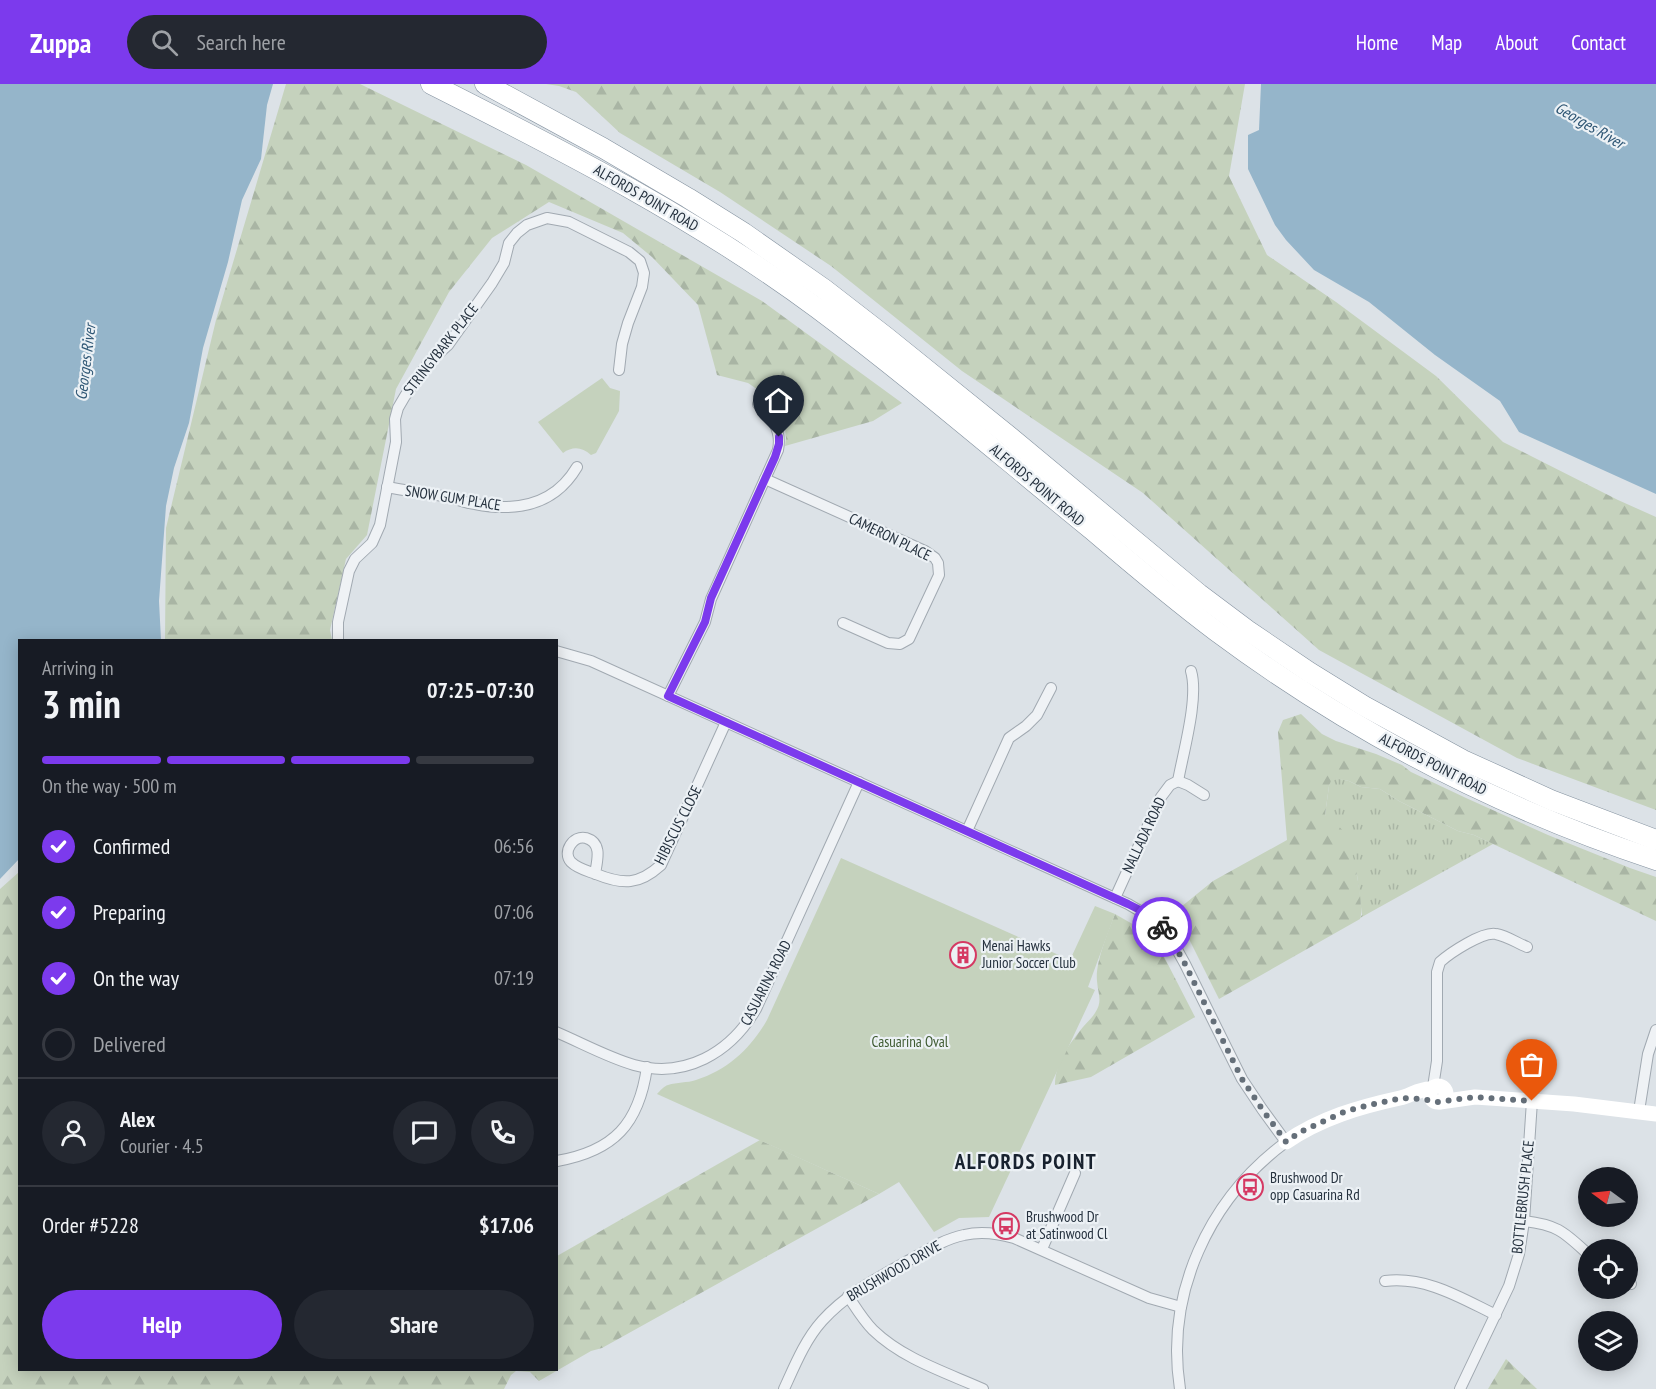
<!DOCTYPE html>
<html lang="en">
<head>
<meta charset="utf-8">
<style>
  body { margin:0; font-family:"PT Sans Narrow",sans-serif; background:#242831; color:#f1f3f6; height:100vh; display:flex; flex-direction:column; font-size:22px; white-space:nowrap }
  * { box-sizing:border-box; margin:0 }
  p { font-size:20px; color:#9ea1a6 }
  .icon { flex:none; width:33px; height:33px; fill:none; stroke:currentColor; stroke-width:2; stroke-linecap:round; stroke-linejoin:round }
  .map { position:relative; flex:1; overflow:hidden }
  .side { position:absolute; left:18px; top:555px; width:540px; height:732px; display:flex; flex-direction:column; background:#171b24; border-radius:0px; box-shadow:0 3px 15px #0003 }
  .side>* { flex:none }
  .needle { width:39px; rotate:285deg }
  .controls { position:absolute; left:1578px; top:1083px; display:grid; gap:12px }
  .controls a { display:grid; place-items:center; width:60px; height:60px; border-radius:50%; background:#171b24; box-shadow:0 3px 15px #0003; font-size:30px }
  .pin { position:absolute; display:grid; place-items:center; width:51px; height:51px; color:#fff; margin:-62px -26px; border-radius:50% 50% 50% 0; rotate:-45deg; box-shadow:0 0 6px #0007 }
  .pin .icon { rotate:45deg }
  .courier { position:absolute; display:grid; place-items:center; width:60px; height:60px; margin:-30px; border:4px solid #7c3aed; border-radius:50%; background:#fff; color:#222; box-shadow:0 2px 8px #0007 }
  .headline em { font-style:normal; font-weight:800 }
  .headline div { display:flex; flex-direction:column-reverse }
  .headline { display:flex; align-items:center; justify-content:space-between; height:102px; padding:0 24px }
  h1 { font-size:39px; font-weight:800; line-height:45px }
  .bar { display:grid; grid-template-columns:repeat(4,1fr); gap:9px 6px; align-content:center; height:72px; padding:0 24px }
  .bar i { height:8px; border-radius:4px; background:#363941 }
  .bar .current { background:#7c3aed }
  .bar p { grid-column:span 4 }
  .line { display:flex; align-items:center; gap:15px; padding:0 24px; border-top:2px solid #363941 }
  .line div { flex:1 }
  .round { display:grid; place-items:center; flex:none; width:63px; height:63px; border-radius:32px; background:#242831 }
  ol { padding:0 24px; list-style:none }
  li { display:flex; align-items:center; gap:18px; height:66px }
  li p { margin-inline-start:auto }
  li .icon { padding:6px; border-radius:50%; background:#7c3aed; color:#fff; stroke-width:4 }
  li:last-child { color:#9ea1a6 }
  li i { width:33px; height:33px; border:3px solid #363941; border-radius:50% }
  .cta { display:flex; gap:12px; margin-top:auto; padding:12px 24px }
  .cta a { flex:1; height:69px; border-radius:36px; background:#7c3aed; color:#fff; font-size:24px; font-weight:800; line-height:69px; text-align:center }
  .cta a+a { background:#242831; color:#f1f3f6 }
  header { display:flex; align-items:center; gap:36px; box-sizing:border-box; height:84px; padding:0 30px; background:#7c3aed; color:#fff }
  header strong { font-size:28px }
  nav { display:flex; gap:33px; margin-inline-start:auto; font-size:21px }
  .search { width:420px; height:54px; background:#242831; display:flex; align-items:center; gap:15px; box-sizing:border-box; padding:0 21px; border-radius:33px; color:#9ea1a6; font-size:22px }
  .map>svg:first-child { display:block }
</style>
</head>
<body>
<header>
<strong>Zuppa</strong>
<div class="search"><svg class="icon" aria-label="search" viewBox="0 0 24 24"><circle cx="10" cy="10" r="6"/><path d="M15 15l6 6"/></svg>Search here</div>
<nav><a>Home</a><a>Map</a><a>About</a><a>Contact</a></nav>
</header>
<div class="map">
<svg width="1656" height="1305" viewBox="0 0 1656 1305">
  <defs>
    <pattern id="grass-tufts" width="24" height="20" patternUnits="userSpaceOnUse" patternTransform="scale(1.5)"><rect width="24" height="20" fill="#c5d2bd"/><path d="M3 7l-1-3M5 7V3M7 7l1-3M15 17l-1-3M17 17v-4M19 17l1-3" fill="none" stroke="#a9b5a4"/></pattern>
    <pattern id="forest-firs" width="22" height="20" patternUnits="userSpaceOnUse" patternTransform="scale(1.5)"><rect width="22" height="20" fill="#c5d2bd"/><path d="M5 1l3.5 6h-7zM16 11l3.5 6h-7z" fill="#a9b5a4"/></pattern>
  </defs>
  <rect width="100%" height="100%" fill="#dce2e7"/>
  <polygon fill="url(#grass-tufts)" points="1331,693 1349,697 1361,703 1380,705 1399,717 1458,747 1474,751 1493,760 1360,834 1362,831 1357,791 1325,731 1329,702"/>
  <g fill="url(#forest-firs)">
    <polygon points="286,0 360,0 526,81 762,217 902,319 873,337 785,362 786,354 783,323 748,299 717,291 698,221 652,173 623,149 549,118 492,154 449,208 396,305 367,451 346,475 330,546 332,556 165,556 166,444 216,236"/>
    <polygon points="546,0 1245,0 1229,92 1267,171 1336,218 1436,292 1503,358 1618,416 1656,433 1656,726 1517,674 1319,566 1143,409 962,287 831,182 720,108 620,49 576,8 559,2"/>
    <path d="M 1301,630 L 1322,650 L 1336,657 L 1376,670 L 1402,681 L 1411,688 L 1466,714 L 1548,751 L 1630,784 L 1656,793 L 1656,837 L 1493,760 L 1474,751 L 1458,747 L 1399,717 L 1380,705 L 1361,703 L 1349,697 L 1332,694 L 1329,702 L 1325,731 C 1334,738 1343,744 1348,755 C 1353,768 1365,824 1360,835 L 1219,915 L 1188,853 L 1171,831 L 1213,797 L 1287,756 L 1278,648 L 1283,636 Z"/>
    <polygon points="19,788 20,1286 556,1286 557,1172 760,1056 879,1110 602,1264 591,1267 539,1297 530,1288 516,1287 511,1291 504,1305 0,1305 0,805"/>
    <path d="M 1115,830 L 1143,846 L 1158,861 L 1195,933 L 1091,993 L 1055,1001 C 1055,979 1070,959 1083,943 C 1087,938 1092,934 1095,929 C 1103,917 1098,910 1097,897 C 1095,879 1108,848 1115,830 Z"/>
    <polygon points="1506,1275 1537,1305 1488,1305"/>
  </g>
  <g fill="#c5d2bd">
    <path d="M 602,294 L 610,304 L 620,307 L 619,327 L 596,369 L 591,371 C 582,363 573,362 563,369 L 538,338 Z"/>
    <path d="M 841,774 L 1070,876 L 1095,822 L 1115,830 L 1088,903 L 1095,906 L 989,1133 L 959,1134 L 934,1148 L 899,1098 L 879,1110 L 657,1010 C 660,1007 664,1002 668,1001 C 677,998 687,999 696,996 C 728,986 751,964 767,936 Z"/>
  </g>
  <g fill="#95b5ca">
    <polygon points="0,0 273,0 267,21 261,75 242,116 228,178 203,264 189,339 174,384 166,422 159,517 161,556 20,556 19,775 0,795"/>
    <polygon points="1261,0 1656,0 1656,410 1519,348 1500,317 1435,271 1369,218 1314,186 1286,156 1275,141 1248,85 1248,51 1259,46"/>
  </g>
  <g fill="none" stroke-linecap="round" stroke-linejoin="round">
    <defs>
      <g id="street">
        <polyline points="765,395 925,467 935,474 938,479 939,491 909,555 900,560 888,559 843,539"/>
        <path d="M 387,403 C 407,407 428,409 447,413 C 457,415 465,419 475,420 C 516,428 554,422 577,383"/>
        <polyline points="338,556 338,538 349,487 355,475 372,459 380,441 396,358 395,335 398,324 405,312 429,278 448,261 492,199 504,179 509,159 517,149 527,141 547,134 569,138 629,168 640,177 644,189 642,203 628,239 622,260 619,286"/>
        <path d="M 556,567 L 591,577 L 1128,820 L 1152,834 L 1170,853 L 1185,880 L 1242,995 L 1262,1025 L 1286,1058 C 1209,1115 1165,1209 1180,1305"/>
        <path d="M 668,612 L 705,538 L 711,515 L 778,366 C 782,346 772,333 758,320"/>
        <path d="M 1178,697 C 1183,669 1199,614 1191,587"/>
        <polyline points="1178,697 1188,701 1204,711"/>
        <polyline points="967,747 1009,654 1026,642 1037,631 1051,604"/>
        <path d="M 595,790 C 597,777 603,759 586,754 C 573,751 562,768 571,778 C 578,785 588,787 596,790 C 623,801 639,801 661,781 L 726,638"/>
        <polyline points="1115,814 1161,713 1170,701 1178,697"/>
        <path d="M 556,948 C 582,959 607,973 634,981 C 685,995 730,969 756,925 L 859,698"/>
        <path d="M 1433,1003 L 1437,977 L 1437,888 L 1440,878 C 1450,869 1483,847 1496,850 C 1507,852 1517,859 1527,863"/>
        <polyline points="1639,1027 1648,970 1656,946"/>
        <path d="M 557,1077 C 614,1067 639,1040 647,983"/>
        <path d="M 1524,1137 C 1558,1141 1564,1148 1588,1170"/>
        <polyline points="1042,1165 1075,1089"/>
        <path d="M 1385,1197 C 1426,1192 1461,1214 1496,1231"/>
        <polyline points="1628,1198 1631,1200"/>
        <path d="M 848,1212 C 856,1224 863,1236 873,1246 C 903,1275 945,1288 983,1305"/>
        <path d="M 784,1305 C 795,1281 805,1256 822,1237 C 847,1209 881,1192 913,1174 C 929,1165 945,1155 964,1151 C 980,1147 997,1149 1014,1154 L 1149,1214 L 1181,1223"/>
        <polyline points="1460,1305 1509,1202 1519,1170 1524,1137 1532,1017"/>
      </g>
      <g id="highway">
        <path d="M 431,0 C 564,67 697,135 817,224 C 911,294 1000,371 1091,445 C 1132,480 1173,515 1216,547 C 1349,646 1499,724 1656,776"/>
        <polyline points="485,0 603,64 688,114 744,149 824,205 886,253 1010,353 1199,510 1247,546 1309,588 1364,622 1463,676 1551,716 1656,756"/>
      </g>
    </defs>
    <use href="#street" stroke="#a1a9b1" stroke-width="12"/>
    <use href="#highway" stroke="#83919f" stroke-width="21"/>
    <use href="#street" stroke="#eff2f5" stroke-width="10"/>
    <g stroke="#fff" stroke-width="15">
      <circle cx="1438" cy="1010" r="8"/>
      <polyline points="1440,1018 1475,1013 1574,1020 1656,1030"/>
      <path d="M 1286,1058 C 1321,1034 1359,1023 1400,1014 C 1410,1012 1420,1004 1431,1005"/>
    </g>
    <use href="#highway" stroke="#fff" stroke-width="20"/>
  </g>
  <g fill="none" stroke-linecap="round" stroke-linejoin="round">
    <polyline stroke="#656f79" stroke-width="6" stroke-dasharray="0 10.8" points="1162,843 1170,853 1185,880 1242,995 1262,1025 1286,1058 1300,1048 1346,1027 1365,1022 1402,1014 1423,1015 1437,1018 1475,1013 1532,1017"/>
    <polyline stroke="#7c3aed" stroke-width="8" points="779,353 779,360 775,373 711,514 705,538 668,612 1128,820 1144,828 1162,843"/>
  </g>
  <defs>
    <symbol id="building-ring" viewBox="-11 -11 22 22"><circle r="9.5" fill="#ecf1f5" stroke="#d53963" stroke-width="1.5"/><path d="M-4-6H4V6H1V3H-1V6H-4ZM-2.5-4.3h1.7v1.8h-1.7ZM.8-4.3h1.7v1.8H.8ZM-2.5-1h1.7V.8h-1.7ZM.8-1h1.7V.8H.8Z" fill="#d53963"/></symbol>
    <symbol id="bus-ring" viewBox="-11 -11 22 22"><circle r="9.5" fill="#ecf1f5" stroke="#d53963" stroke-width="1.5"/><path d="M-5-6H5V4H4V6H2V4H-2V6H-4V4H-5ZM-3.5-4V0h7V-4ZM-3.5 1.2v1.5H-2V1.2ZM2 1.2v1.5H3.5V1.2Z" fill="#d53963"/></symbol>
  </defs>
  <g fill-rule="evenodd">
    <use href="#building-ring" x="948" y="856" width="30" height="30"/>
    <use href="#bus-ring" x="1235" y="1088" width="30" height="30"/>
    <use href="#bus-ring" x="991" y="1127" width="30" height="30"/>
  </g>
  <g text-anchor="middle" stroke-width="4.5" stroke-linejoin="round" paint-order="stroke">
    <g font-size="15" fill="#25313e" stroke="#ecf1f5">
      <text transform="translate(646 114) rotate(30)" y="5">ALFORDS POINT ROAD</text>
      <text transform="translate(441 265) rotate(-52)" y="5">STRINGYBARK PLACE</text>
      <text transform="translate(1037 401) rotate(40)" y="5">ALFORDS POINT ROAD</text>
      <text transform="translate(453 414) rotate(9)" y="5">SNOW GUM PLACE</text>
      <text transform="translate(890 453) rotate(26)" y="5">CAMERON PLACE</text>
      <text transform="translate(1433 680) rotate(27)" y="5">ALFORDS POINT ROAD</text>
      <text transform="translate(678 741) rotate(-63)" y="5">HIBISCUS CLOSE</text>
      <text transform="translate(1144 751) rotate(-65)" y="5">NALLADA ROAD</text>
      <text transform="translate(766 899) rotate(-63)" y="5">CASUARINA ROAD</text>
      <text transform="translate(1523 1113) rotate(-84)" y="5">BOTTLEBRUSH PLACE</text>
      <text transform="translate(894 1187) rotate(-30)" y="5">BRUSHWOOD DRIVE</text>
    </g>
    <g font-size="15" fill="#25313e" stroke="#ecf1f5" text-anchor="start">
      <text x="982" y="867">Menai Hawks<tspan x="982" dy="17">Junior Soccer Club</tspan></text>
      <text x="1270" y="1099">Brushwood Dr<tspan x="1270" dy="17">opp Casuarina Rd</tspan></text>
      <text x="1026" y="1138">Brushwood Dr<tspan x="1026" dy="17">at Satinwood Cl</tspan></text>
    </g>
    <g font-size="15" fill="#3f5b32" stroke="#ecf1f5">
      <text x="910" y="963">Casuarina Oval</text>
    </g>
    <g font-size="16" font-style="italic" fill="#2e5674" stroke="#ecf1f5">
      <text transform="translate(1590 41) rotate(30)" y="6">Georges River</text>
      <text transform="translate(85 278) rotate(-83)" y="6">Georges River</text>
    </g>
    <g font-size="21" font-weight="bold" letter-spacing="1.5" fill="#18222f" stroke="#ecf1f5">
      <text x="1026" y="1085">ALFORDS POINT</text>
    </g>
  </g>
</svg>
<div class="controls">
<a><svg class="needle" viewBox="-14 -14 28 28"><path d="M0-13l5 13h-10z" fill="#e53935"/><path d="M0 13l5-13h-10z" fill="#9ea1a6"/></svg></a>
<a><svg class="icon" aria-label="locate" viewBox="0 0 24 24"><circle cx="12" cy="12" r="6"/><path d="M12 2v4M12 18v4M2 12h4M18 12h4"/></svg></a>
<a><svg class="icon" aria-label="layers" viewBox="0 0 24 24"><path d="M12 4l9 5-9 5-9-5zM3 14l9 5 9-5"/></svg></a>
</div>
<div class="pin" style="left:1532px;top:1017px;background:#ea580c"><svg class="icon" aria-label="bag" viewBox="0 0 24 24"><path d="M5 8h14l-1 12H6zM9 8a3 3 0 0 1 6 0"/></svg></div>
<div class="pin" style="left:779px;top:353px;background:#1f2937"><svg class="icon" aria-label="home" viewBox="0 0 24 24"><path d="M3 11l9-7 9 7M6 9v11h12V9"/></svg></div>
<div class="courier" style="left:1162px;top:843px"><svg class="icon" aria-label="bike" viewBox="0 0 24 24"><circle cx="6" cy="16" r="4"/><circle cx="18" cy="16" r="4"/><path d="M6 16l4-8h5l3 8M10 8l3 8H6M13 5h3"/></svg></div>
<section class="side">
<div class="headline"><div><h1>3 min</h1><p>Arriving in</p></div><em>07:25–07:30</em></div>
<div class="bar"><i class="current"></i><i class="current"></i><i class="current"></i><i></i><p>On the way · 500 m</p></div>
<ol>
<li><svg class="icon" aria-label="check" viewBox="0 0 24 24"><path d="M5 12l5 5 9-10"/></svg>Confirmed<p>06:56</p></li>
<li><svg class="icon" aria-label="check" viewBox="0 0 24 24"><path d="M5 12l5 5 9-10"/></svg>Preparing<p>07:06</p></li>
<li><svg class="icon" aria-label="check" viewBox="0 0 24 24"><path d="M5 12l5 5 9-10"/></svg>On the way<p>07:19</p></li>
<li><i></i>Delivered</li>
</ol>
<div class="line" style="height:108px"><a class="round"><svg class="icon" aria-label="person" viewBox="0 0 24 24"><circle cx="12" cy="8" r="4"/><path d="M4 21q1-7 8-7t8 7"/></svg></a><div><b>Alex</b><p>Courier · 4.5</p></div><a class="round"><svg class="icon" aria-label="chat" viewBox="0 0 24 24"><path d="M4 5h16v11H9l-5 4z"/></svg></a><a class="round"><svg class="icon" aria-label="phone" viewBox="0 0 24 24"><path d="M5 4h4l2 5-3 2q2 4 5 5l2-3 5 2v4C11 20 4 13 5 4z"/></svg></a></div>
<div class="line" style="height:78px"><div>Order #5228</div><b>$17.06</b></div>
<div class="cta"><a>Help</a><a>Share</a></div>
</section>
</div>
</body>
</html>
